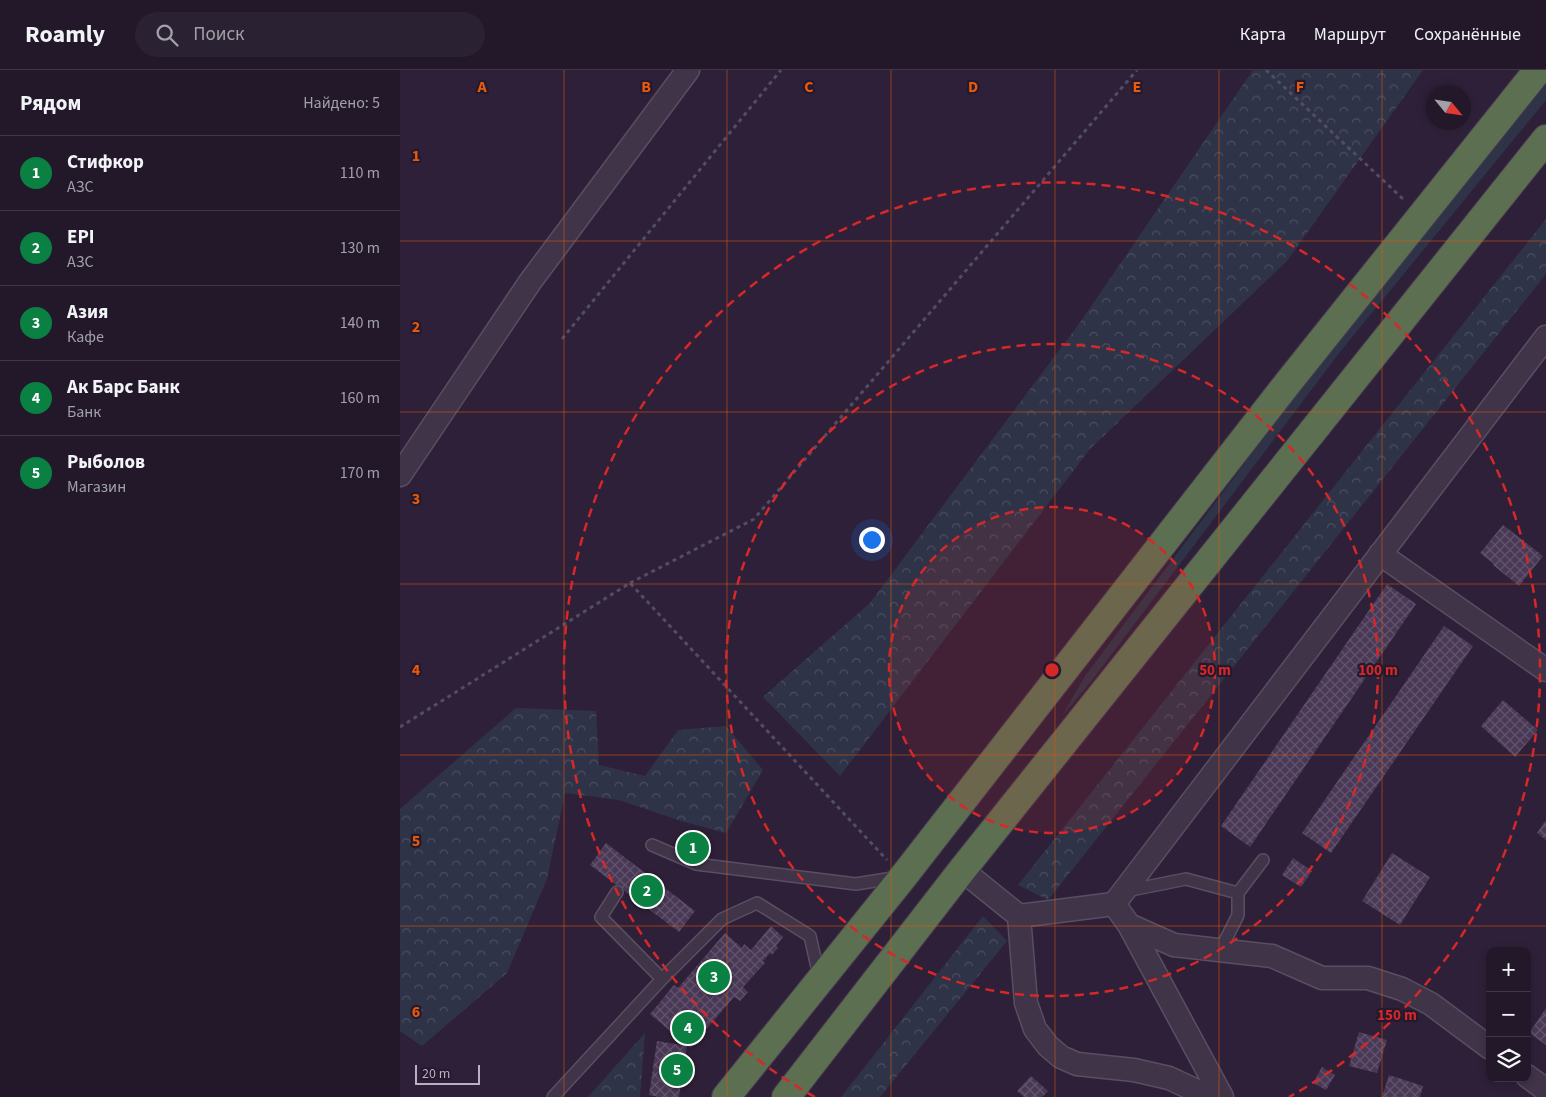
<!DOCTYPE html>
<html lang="ru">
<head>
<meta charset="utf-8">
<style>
  :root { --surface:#22182a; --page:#2a2132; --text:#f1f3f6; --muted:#a2a0a8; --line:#3f3747; --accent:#0b8043 }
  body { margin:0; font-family:"Source Sans 3",sans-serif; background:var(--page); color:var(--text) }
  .controls { position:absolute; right:15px; bottom:15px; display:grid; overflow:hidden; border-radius:10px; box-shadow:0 2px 8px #0003 }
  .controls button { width:45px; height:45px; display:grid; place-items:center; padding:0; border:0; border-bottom:1px solid var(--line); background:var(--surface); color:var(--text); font:25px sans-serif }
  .compass { position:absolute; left:1026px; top:15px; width:45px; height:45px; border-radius:50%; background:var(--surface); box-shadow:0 2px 8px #0003; rotate:119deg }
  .scale { position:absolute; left:15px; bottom:12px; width:65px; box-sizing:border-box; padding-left:5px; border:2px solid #bcaec5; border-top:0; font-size:14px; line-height:18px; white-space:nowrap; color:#bcaec5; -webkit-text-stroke:4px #25192d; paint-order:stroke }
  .you { position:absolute; left:471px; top:469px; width:18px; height:18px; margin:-12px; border:4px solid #fff; border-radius:50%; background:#1a73e8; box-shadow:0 0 0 8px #1a73e833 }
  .badge { display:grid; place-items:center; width:32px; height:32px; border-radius:50%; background:var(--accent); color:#fff; font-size:16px; font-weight:700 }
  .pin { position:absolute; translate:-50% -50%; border:2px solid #fff; box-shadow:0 1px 5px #0006 }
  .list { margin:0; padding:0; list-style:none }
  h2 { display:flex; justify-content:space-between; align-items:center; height:65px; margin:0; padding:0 20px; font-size:21px }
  h2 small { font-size:16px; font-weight:400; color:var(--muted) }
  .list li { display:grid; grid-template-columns:32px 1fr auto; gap:15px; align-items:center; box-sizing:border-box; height:75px; padding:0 20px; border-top:1px solid var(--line) }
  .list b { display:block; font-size:19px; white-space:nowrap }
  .list p { margin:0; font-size:16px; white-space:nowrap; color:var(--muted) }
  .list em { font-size:16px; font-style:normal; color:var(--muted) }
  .icon { flex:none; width:28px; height:28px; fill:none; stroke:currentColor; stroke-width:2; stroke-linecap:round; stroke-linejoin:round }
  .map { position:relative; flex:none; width:1146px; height:1027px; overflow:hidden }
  header { display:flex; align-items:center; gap:30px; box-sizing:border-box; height:70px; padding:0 25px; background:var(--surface); border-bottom:1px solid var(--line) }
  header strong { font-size:24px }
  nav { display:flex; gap:28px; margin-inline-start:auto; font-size:18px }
  .search { width:350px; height:45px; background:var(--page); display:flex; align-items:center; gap:12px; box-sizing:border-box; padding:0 18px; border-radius:28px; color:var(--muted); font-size:19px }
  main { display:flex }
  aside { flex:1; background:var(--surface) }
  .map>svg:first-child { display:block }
</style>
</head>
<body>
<header>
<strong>Roamly</strong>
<div class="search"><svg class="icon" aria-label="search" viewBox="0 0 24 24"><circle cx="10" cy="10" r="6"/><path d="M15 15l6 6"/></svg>Поиск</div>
<nav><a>Карта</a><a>Маршрут</a><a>Сохранённые</a></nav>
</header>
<main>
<aside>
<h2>Рядом<small>Найдено: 5</small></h2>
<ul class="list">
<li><span class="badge">1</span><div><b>Стифкор</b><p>АЗС</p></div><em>110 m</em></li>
<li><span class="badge">2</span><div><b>EPI</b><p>АЗС</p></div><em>130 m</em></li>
<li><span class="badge">3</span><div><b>Азия</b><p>Кафе</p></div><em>140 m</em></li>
<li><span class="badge">4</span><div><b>Ак Барс Банк</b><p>Банк</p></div><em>160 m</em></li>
<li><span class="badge">5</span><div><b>Рыболов</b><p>Магазин</p></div><em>170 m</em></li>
</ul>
</aside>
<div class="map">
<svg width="1146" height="1027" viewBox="0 0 1146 1027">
  <defs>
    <pattern id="forest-crowns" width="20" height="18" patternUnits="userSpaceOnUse" patternTransform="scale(1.25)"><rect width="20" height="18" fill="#2f3348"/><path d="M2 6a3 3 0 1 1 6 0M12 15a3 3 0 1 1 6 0" fill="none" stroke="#4b4e61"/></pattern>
    <pattern id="building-cross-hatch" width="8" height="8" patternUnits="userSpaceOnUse" patternTransform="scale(1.25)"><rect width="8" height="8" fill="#4a3956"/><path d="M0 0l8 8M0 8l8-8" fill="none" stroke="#62536d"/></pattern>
  </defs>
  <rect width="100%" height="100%" fill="#2e2038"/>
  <!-- grass -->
  <path fill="#2f3348" d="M1146 13V30L940 282 690 613 662 646 685 606 932 277Z"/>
  <!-- forest -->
  <path fill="url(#forest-crowns)" d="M853 0H1023L887 191 690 379 440 706 363 627 470 533 681 251Z
    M1146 149V204L648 830 618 815Z
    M116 638 196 641 199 695 245 706 278 660 326 656 363 700 326 763 284 752 219 730 165 723 147 809 107 903 22 976 0 961V739Z
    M583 846 607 871 480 1027H441Z
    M245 963 240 1027H188Z"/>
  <!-- building -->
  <path fill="url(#building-cross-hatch)" d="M1103 455 1143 486 1119 516 1093 495 1094 494 1080 483Z
    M987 514 1016 534 850 777 821 756Z
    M1044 556 1073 576 931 783 902 763Z
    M1103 630 1138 660 1115 687 1081 656Z
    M1146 750V770L1137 763Z
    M206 773 295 841 279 862 190 795Z
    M992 783 1030 807 1000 855 962 831Z
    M893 788 912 801 901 817 882 805Z
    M371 856 383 867 376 876 378 878 372 885 370 883 363 891 365 893 343 917 348 922 340 931 334 927 290 978 250 944 274 915 278 918 325 863 342 878 344 874 351 880Z
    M1146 938V975L1129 963Z
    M959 962 987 970 977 1003 949 996Z
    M257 971 287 976 279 1027H259L249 1025Z
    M922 997 935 1005 926 1020 913 1013Z
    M989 1005 1023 1016 1020 1027H982Z
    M631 1006 648 1021 642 1027H624L617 1021Z"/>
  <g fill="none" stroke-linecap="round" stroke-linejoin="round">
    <!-- lane casing -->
    <g stroke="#5b4e63" stroke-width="14">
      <path id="lane" d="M252 775 296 794 456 814 499 807
        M726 821 786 809 838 823V845L821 879
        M217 822 201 847 262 909 322 849 357 833 410 866 419 906
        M838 823 863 790
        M153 1027 262 909"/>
    </g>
    <!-- street casing -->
    <g stroke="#5b4e63" stroke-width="25">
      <path id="street" d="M0 405 130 212 288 0
        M980 484 1146 600
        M562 800 619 846 626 933 635 959 648 976 661 987 677 994 734 1000 769 1008 797 1021 806 1027
        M714 834 729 855 774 875 872 886 922 908H968L1002 919 1031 934 1090 978
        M619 846 714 834 1146 267
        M729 855 822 1027
        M1127 1006 1146 1020"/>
    </g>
    <!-- highway casing -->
    <g stroke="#483b50" stroke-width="30">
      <path id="highway" d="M326 1027 503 807 887 314 1138 0
        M386 1027 562 800 1146 69"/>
    </g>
    <!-- path -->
    <path stroke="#504d64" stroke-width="3" stroke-dasharray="4 4" stroke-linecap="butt" d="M866 0 1004 130
      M162 269 381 0
      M230 513 354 449 737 0
      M0 657 230 513 487 790"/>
    <!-- lane -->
    <use href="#lane" stroke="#403449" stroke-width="11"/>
    <!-- street -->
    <use href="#street" stroke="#403449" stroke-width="22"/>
    <!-- highway -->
    <use href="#highway" stroke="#5d6f51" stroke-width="28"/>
  </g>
  <!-- grid -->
  <path fill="none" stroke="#e8590c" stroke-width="1" stroke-opacity="0.55" d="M164 0V1027M327 0V1027M491 0V1027M655 0V1027M819 0V1027M982 0V1027M0 171H1146M0 342H1146M0 514H1146M0 685H1146M0 856H1146"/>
  <!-- distance rings -->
  <circle cx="652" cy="600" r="163" fill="#d62828" fill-opacity=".12"/>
  <g fill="none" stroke="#d62828" stroke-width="2.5" stroke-dasharray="9 6">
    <circle cx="652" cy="600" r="163"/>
    <circle cx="652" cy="600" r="326"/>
    <path d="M415 1027A488 488 0 1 1 889 1027"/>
  </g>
  <g font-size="16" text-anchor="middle" font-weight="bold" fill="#e8590c" stroke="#25192d" stroke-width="4.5" stroke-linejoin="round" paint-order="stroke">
    <text x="82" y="22">A</text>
    <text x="246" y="22">B</text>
    <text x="409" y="22">C</text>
    <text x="573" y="22">D</text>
    <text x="737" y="22">E</text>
    <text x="900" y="22">F</text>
    <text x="16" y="91">1</text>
    <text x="16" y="262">2</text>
    <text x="16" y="434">3</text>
    <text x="16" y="605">4</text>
    <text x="16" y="776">5</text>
    <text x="16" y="947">6</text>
  </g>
  <circle cx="652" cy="600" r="8" fill="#d62828" stroke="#25192d" stroke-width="2.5"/>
  <g font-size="15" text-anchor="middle" font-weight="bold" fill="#d62828" stroke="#25192d" stroke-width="4.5" stroke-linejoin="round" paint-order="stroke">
    <text x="815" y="605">50 m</text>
    <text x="978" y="605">100 m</text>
    <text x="997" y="950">150 m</text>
  </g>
</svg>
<div class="controls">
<button>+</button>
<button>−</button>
<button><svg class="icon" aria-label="layers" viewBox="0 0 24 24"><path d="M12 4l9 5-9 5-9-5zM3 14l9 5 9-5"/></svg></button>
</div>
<svg class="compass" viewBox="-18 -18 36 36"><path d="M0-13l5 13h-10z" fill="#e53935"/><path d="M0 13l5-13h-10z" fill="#a2a0a8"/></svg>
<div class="scale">20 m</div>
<div class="you"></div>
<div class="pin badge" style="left:293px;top:778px">1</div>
<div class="pin badge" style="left:247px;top:821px">2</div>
<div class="pin badge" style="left:314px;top:907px">3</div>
<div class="pin badge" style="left:288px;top:958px">4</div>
<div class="pin badge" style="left:277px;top:1000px">5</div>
</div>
</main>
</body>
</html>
